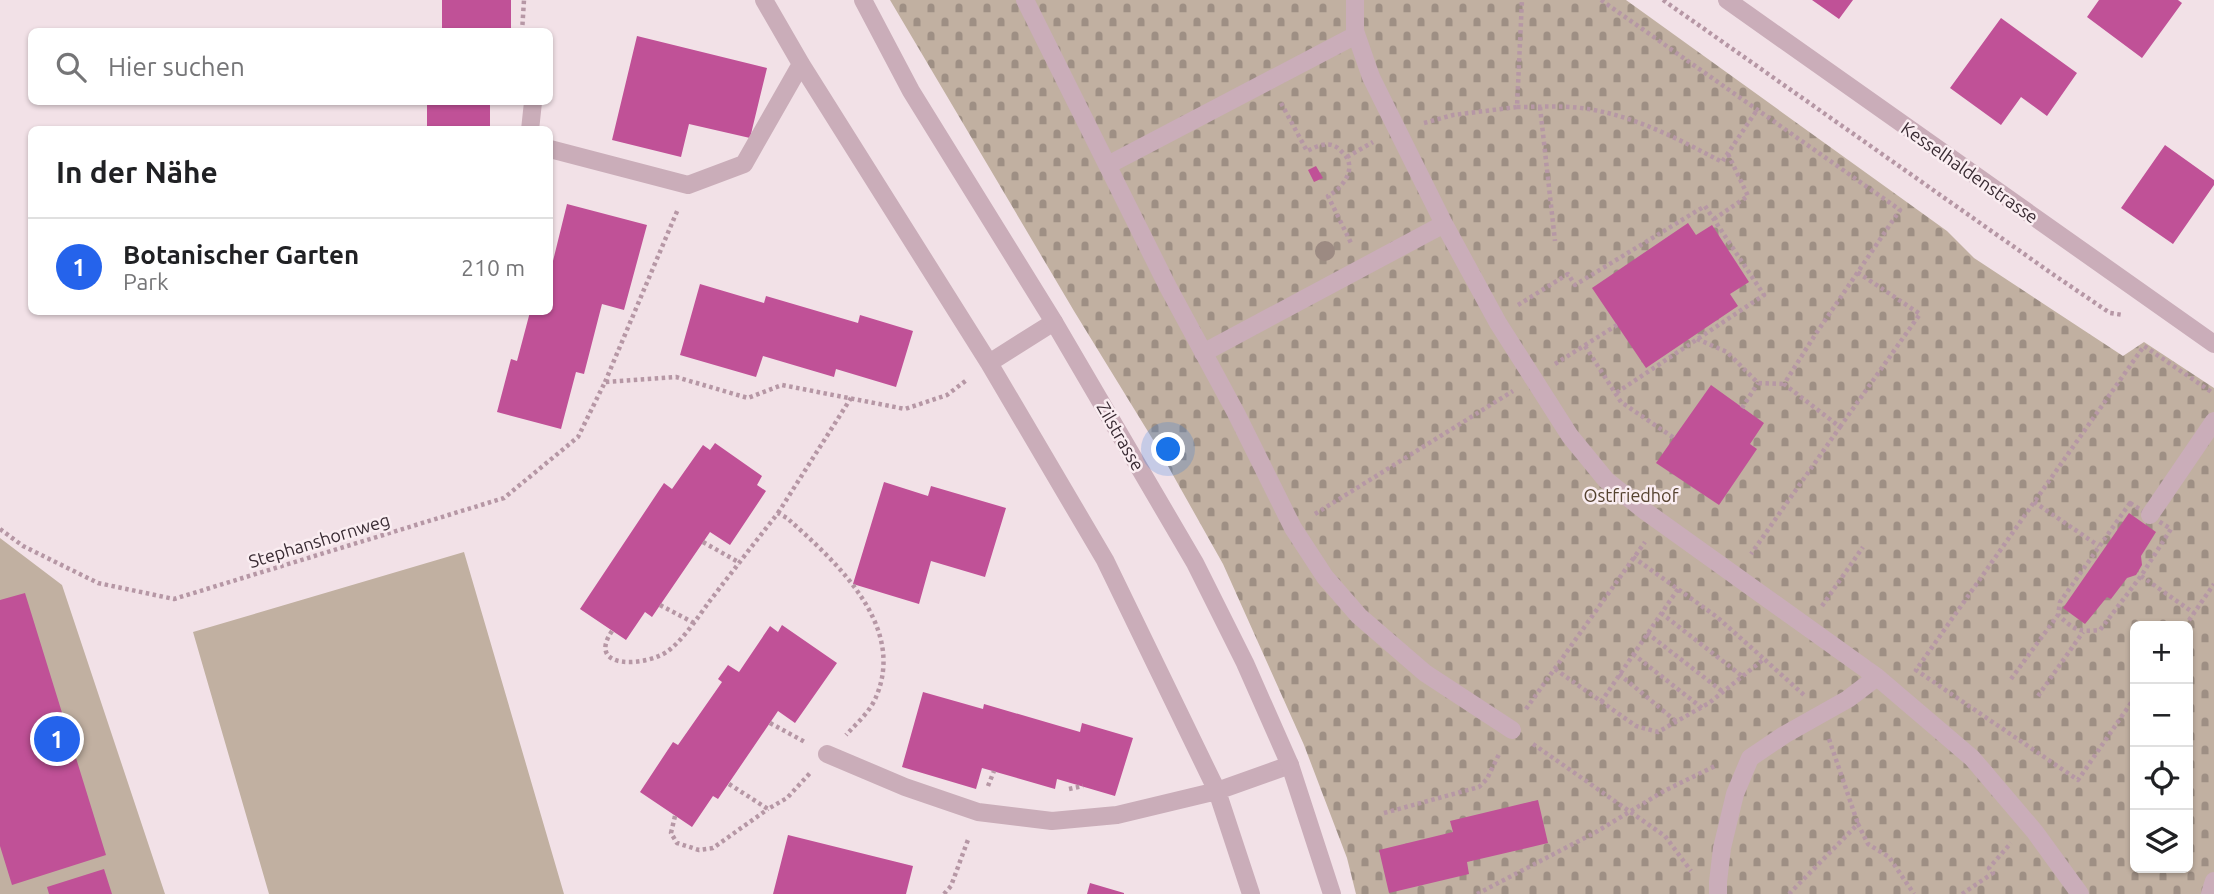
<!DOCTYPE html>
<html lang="de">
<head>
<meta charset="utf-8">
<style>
  :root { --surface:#fff; --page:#f6f6f6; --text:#202124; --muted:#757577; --line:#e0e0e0; --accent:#2563eb }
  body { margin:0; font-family:Ubuntu,sans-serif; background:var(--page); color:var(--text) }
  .controls { position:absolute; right:21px; bottom:21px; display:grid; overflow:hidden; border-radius:10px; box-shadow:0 2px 5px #0004 }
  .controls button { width:63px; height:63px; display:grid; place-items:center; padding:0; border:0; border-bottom:2px solid var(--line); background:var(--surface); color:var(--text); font:35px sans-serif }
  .you { position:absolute; left:1169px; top:450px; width:24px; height:24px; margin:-18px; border:5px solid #fff; border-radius:50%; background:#1a73e8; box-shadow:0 0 0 10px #1a73e833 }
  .badge { display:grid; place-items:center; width:46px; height:46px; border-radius:50%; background:var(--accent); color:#fff; font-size:23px; font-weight:700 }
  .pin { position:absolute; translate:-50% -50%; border:4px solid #fff; box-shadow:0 2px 7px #0006 }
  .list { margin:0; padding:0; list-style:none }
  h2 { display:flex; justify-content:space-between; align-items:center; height:91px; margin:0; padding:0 28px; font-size:30px }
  h2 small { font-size:23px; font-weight:400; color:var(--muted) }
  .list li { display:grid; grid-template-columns:46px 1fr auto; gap:21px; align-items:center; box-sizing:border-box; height:98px; padding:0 28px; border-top:2px solid var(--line) }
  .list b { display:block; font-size:26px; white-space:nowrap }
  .list p { margin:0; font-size:23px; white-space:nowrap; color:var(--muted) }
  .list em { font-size:23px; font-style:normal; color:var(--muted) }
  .icon { flex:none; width:38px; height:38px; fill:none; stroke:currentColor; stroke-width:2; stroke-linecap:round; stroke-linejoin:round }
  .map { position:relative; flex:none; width:2214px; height:894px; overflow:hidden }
  .search { position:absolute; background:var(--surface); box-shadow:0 2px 5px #0004; left:28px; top:28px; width:525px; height:77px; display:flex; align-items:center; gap:18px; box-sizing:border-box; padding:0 24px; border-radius:10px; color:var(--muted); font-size:26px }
  .panel { position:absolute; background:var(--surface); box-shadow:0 2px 5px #0004; left:28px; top:126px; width:525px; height:189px; border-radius:10px }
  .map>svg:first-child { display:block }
</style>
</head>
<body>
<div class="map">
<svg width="2214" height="894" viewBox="0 0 2214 894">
  <defs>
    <pattern id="cemetery-stones" width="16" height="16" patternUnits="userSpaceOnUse" patternTransform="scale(1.75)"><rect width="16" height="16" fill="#c1b0a1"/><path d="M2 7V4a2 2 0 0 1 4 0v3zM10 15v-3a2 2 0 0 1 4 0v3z" fill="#9e8f84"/></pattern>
  </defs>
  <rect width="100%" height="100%" fill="#f2e1e7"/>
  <!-- green -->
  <path fill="#c1b0a1" d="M0 538 62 585 165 894H0Z
    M464 552 564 894H269L193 632Z"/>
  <!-- cemetery -->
  <path fill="url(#cemetery-stones)" fill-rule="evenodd" d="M890 0H1626L1947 231 1974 258 2123 356 2144 342 2214 388V894H1356L1347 858 1304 745 1223 564 1155 443 1074 311ZM2135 626H2188V868H2135Z"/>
  <!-- building -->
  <path fill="#c05197" d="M442 0H511V32H442Z
    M1812 0H1853L1839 19Z
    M2099 0H2178L2182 3 2142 58 2087 17Z
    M2001 18 2077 73 2047 116 2021 97 2001 125 1950 88Z
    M637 36 767 68 750 138 689 124 681 157 612 140Z
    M427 102H490V130H415V126H427Z
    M2165 145 2214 180V185L2173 244 2121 208Z
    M1316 166 1323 178 1314 182 1308 170Z
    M567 204 647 225 624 310 602 304 584 374 576 372 561 429 497 412 511 359 517 361 530 312H550V264L552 265Z
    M1688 223 1696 235 1712 225 1749 282 1730 294 1738 306 1646 368 1592 288Z
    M700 284 764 303 766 296 858 323 860 315 913 331 896 387 836 369 834 377 763 356 756 377 680 355Z
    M1711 385 1764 423 1750 444 1757 449 1719 505 1656 463Z
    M715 443 762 476 757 485 766 491 730 545 710 532 652 617 645 612 626 640 580 609 664 483 672 489 703 445 710 450Z
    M884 482 928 496 931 486 1006 508 985 577 931 561 919 604 853 584Z
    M2129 513 2156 532 2141 556 2142 565 2136 575 2127 578 2111 599 2107 597 2085 624 2063 608Z
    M25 593 106 855 12 885 0 846V600Z
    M782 625 837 663 795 723 778 711 718 799 713 796 692 827 640 792 673 742 678 745 722 682 718 679 728 665 739 672 770 626 778 632Z
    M923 692 983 709 984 704 1080 732 1082 723 1133 738 1115 796 1057 779 1055 789 982 768 976 789 902 767Z
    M1538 800 1548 843 1467 862 1469 874 1389 893 1379 850 1453 832 1450 821Z
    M788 835 913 866 906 894H773Z
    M104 869 112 894H49L47 887Z
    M1090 883 1124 893V894H1087Z"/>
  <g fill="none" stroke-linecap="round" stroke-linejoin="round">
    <!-- path -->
    <path stroke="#b697a5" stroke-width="4.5" stroke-dasharray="3.5 3.5" stroke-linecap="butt" d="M1601 0 1900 210 1815 335 1784 384 1840 427 1751 554
      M1663 0 2054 275 2110 313 2123 315
      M522 32 524 0
      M1281 103 1307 151C1312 149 1317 146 1322 145 1331 143 1337 146 1342 152 1359 167 1343 188 1328 196L1352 245
      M1517 107C1535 107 1553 106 1571 107 1625 111 1675 137 1722 162L1757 110
      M1540 107 1555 241
      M1424 123 1453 115 1517 107 1522 0
      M1347 157 1373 142
      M1714 219 1748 196 1728 154
      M1518 305 1568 274 1575 285 1705 206 1764 295 1616 393
      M1697 339 1727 352 1758 383 1784 384
      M1585 346 1621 402 1674 438
      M1555 364 1617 325
      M605 382 678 209
      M1742 408 1758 383
      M1840 427 1920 314 1857 272
      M2034 502 2099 546
      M2130 503 2171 529 2141 576 2100 630C2077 632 2075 630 2058 615L2060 602Z
      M778 513 851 398
      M1315 514 1513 391
      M0 529 23 546 98 583 174 599 504 498 578 437 605 382 676 377 748 398 782 385 905 409 947 395 968 379
      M703 542 740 563
      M1633 557 1717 617 1764 659
      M2141 576 2194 613
      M660 605 694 623
      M1822 606 1863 547
      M1661 613 1742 676
      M2185 626 2214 584
      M612 631C585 671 648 666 668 651 683 640 698 617 709 602 732 572 755 542 778 513L787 518C835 561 907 625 876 697 870 712 856 724 846 735
      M1647 633 1723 692
      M1633 654 1702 708
      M1555 669 1636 726 1658 732 1709 703 1764 659 1804 695
      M1619 674 1677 722
      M2011 679 2058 615
      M2038 696 2083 632
      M2135 697 2078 780 1916 670 2144 346 2213 393
      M1601 702 1678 589
      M1526 709 1645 542
      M770 723 805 742
      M1829 739 1858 824
      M1533 744 1665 836 1691 871
      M729 784 768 809 787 798 811 772
      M988 786 994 771
      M1069 789 1083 786
      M1384 813 1479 787 1487 779 1500 752
      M675 816 671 833 677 843 699 850 713 848 768 809
      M944 894 951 886 969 837
      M1477 894 1596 832 1664 791 1717 765
      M1789 894 1858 824 1868 844 1889 857 1914 894
      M1962 894 1993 873 1989 868 2011 843"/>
    <!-- service -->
    <path stroke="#caadb9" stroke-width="18" d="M764 0 801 64 989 363 1105 560 1217 791 1251 894
      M1025 0 1168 287 1236 413 1293 528 1325 577 1359 616 1425 673 1512 730
      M1355 0V31L1371 77 1443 222 1498 323 1570 436 1606 480 1645 511 1877 677 1972 758 2035 832 2080 894
      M530 130 533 102
      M550 149 688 185 744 164 801 64
      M1108 165 1356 35
      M1203 353 1444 224
      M989 363 1054 322
      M2150 515 2214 421
      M827 754 905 787 978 812 1052 821 1117 815 1217 791 1290 765
      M1718 894V882L1722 848 1735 794 1750 758 1784 735 1848 699 1877 677
      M2210 894 2214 881"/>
    <!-- minor -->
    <path stroke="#caadb9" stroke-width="18" d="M863 0 911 91 1054 322 1195 563 1245 663 1290 765 1332 894
      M1727 0 2214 344"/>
  </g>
  <!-- trees -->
  <circle fill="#9c8a82" cx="1325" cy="251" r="10"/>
  <g text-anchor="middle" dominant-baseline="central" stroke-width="5" stroke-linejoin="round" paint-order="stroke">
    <!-- street labels -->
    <g font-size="18" fill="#392b33" stroke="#faedf1">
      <text transform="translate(1970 172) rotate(35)">Kesselhaldenstrasse</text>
      <text transform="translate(1121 436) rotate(60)">Zilstrasse</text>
      <text transform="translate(319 540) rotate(-17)">Stephanshornweg</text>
    </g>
    <!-- park labels -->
    <g font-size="18" fill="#564330" stroke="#faedf1">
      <text x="1631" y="495">Ostfriedhof</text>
    </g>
  </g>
</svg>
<div class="controls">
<button>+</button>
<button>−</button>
<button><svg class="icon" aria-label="locate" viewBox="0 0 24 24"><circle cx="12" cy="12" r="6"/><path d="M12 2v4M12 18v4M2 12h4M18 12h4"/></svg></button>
<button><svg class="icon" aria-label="layers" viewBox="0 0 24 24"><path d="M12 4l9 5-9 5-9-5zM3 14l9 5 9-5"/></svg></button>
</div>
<div class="you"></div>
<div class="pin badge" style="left:57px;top:739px">1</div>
<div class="search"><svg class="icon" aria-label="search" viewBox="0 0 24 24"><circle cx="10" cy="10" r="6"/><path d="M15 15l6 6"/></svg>Hier suchen</div>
<section class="panel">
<h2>In der Nähe<small></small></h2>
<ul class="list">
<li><span class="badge">1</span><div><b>Botanischer Garten</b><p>Park</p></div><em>210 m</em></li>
</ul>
</section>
</div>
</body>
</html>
